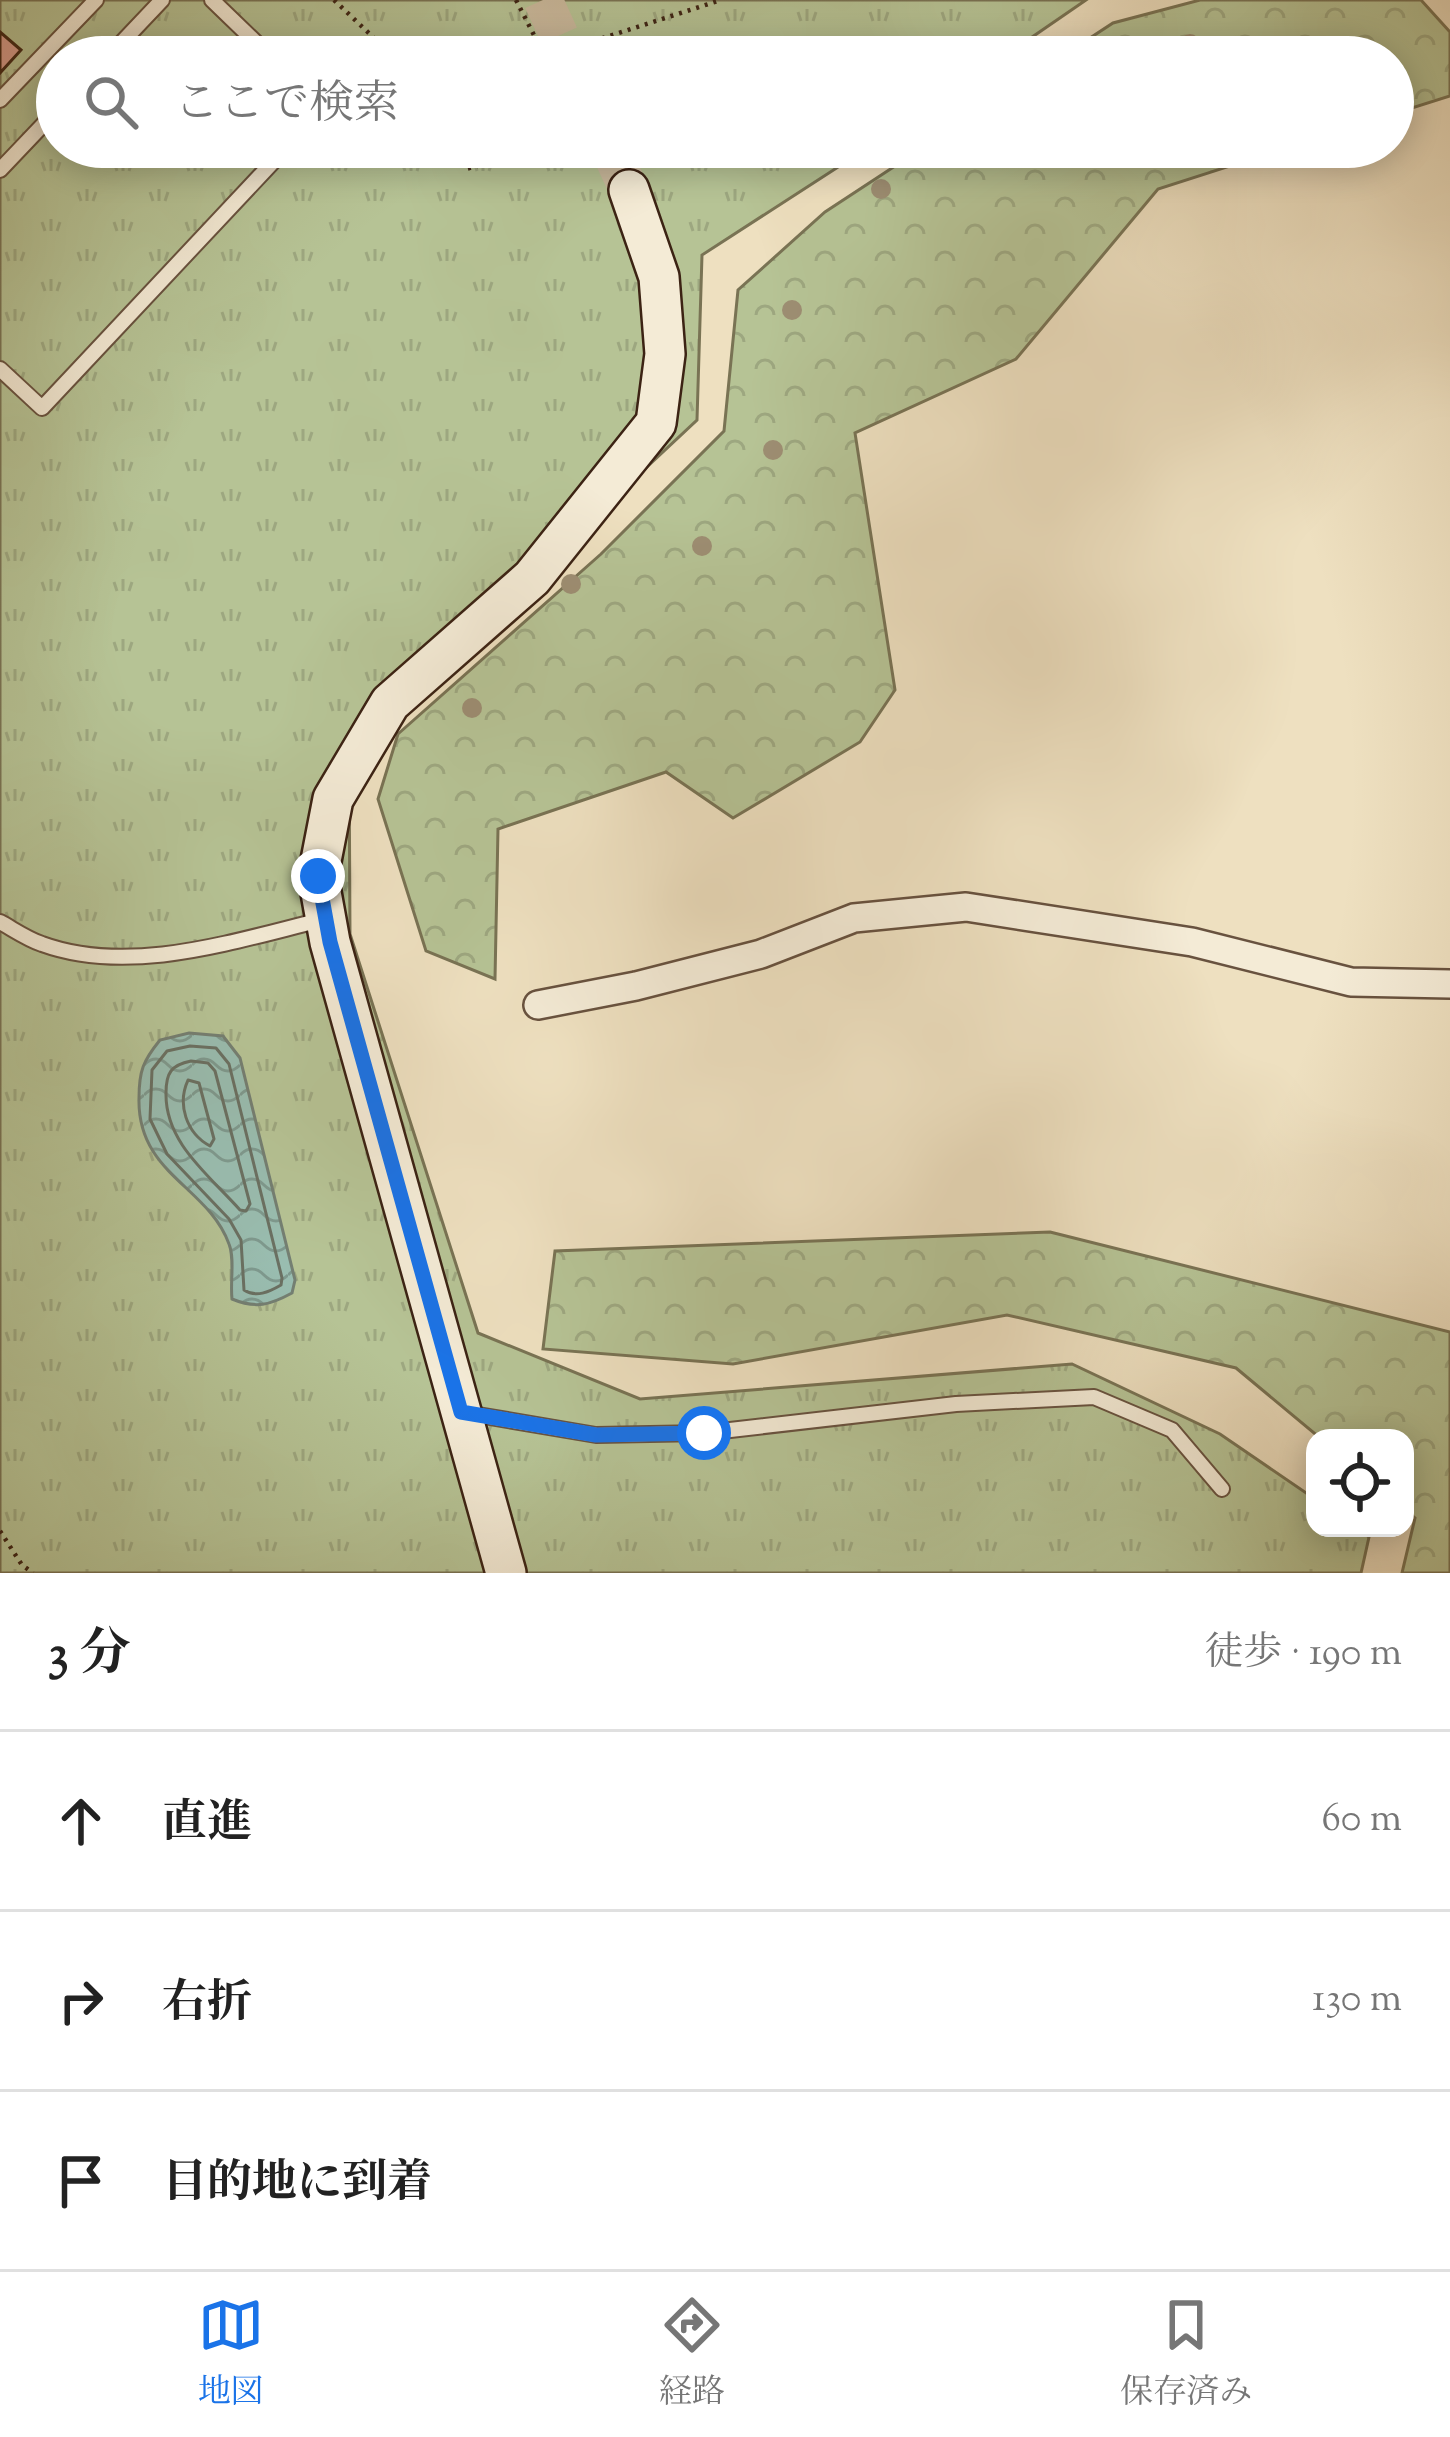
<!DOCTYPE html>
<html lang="ja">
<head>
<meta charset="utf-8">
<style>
  :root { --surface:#fff; --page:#f6f6f6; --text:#222; --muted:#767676; --line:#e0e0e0; --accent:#1a73e8 }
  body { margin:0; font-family:"Sorts Mill Goudy","Noto Serif JP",serif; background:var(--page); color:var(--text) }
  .controls { position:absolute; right:36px; bottom:36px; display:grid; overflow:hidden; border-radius:24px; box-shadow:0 6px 30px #0003 }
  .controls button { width:108px; height:108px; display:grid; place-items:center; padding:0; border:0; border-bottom:3px solid var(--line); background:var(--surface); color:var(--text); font:60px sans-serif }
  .stop { position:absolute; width:36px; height:36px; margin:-27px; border:9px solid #1a73e8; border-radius:50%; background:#fff }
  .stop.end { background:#1a73e8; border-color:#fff; box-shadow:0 3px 12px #0008 }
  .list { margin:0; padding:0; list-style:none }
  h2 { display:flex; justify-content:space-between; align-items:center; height:156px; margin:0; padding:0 48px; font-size:51px }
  h2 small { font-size:39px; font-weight:400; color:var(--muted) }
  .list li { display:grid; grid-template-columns:78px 1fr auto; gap:36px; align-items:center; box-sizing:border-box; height:180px; padding:0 48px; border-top:3px solid var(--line) }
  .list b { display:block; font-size:45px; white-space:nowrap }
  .list em { font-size:39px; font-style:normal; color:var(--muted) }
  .icon { flex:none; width:66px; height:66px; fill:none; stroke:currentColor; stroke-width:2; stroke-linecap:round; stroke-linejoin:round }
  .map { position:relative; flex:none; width:1450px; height:1573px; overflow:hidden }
  .search { position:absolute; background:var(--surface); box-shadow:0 6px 30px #0003; left:36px; right:36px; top:36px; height:132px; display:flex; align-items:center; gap:30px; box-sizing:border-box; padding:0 42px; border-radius:66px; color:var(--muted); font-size:45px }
  .sheet { height:696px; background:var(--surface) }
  nav { display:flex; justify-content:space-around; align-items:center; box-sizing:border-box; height:168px; border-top:3px solid var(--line); background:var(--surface); font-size:33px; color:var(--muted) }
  nav a { display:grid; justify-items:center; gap:6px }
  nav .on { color:var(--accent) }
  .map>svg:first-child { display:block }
</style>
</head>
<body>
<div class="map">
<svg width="1450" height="1573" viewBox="0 0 1450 1573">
  <defs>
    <pattern id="grass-tufts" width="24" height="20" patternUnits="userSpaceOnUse" patternTransform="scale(3)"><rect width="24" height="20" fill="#b6c395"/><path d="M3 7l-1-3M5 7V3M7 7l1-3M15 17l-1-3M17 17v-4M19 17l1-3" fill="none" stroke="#9da780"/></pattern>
    <pattern id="forest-crowns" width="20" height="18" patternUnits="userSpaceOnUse" patternTransform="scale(3)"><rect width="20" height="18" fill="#b6c395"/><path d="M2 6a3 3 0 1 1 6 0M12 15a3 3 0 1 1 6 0" fill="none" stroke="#9da780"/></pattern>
    <pattern id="water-waves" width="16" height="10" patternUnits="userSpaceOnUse" patternTransform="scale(3)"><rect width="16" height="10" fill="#99bdb0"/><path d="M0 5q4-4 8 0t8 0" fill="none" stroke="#7e998e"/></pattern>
  </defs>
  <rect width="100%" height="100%" fill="#eee0c0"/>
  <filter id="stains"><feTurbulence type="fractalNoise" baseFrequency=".00167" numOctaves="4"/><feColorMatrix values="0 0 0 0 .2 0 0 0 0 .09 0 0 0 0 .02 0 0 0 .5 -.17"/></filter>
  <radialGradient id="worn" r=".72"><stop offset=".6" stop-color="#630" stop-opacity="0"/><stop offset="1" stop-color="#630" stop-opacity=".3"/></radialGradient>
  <!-- grass -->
  <path fill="url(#grass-tufts)" stroke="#797354" stroke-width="3" d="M0 0H1086L1003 57H57V147H869L702 255 697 420 349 746 350 934 478 1333 640 1399 1072 1364 1220 1434 1315 1499V1528H1357L1369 1537 1361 1573H0Z"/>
  <!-- forest -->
  <path fill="url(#forest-crowns)" stroke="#797354" stroke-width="3" d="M1200 0H1421L1450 32V96L1393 114V57H1061L1113 23Z
    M924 147H1289L1158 189 1016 359 855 433 895 690 860 742 733 818 666 772 498 829 495 979 426 951 378 799 398 734 601 554 724 431 738 290 825 212Z
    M1050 1232 1450 1332V1573H1402L1415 1518 1405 1509V1438H1320L1236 1368 1007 1315 733 1364 543 1349 555 1251Z"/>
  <!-- water -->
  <path fill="url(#water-waves)" stroke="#747f72" stroke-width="3" d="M189 1033 223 1036 240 1058 295 1280 292 1293C270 1305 256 1309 232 1299 230 1282 235 1259 229 1244 208 1186 137 1174 139 1098 139 1071 143 1061 160 1040Z"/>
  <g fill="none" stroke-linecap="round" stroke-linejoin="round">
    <!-- shore -->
    <path stroke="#6a7062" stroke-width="3" d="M190 1046 216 1048 229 1064 282 1278 281 1285C269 1292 256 1298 244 1290L241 1240 229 1219 167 1154 150 1119 152 1070 167 1051Z
      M191 1061 208 1063 215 1071 250 1204 246 1211 240 1210C209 1175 165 1143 166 1093 166 1073 171 1065 191 1061Z
      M188 1080 199 1083 214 1139 210 1146C186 1133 177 1104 188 1080Z"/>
  </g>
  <!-- building -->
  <path fill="#d89d8f" stroke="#3c2314" stroke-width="3" d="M0 32 21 50 0 73Z"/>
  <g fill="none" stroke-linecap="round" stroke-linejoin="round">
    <!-- secondary-tunnel -->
    <path stroke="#caba9e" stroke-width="39" stroke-dasharray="39 20" stroke-linecap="butt" d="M543 0 569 57
      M609 147 629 190"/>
    <!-- lane casing -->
    <g stroke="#68523f" stroke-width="18">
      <path id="lane" d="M212 0 271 57
        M108 57 162 0
        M0 100 96 0
        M0 170 57 110
        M0 369 42 408 287 147
        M0 922C13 929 27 939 42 944 130 976 234 941 321 920
        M466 1413 596 1435 704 1433 956 1404 1094 1397 1172 1430 1222 1489"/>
    </g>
    <!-- street casing -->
    <g stroke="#68523f" stroke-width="32">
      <path id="street" d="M538 1005 636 986 761 954 854 918 966 907 1192 942 1351 982 1450 984"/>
    </g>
    <!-- secondary casing -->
    <g stroke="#3c2314" stroke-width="44">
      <path id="secondary" d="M506 1573 330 942 318 876 333 799 390 703 532 578 656 423 665 354 659 277 629 190"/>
    </g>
    <!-- path -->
    <path stroke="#3c2314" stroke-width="4.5" stroke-dasharray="3 6" stroke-linecap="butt" d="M334 0 394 57
      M516 0 537 41 536 57
      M561 57 603 38 721 0
      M454 147 466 169 477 166 489 147
      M0 1531 22 1565 33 1573"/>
    <!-- lane -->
    <use href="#lane" stroke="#f4ebd6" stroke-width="14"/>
    <!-- street -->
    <use href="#street" stroke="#f4ebd6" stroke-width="27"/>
    <!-- secondary -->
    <use href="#secondary" stroke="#f4ebd6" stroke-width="39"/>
  </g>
  <!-- trees -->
  <g fill="#9d8e73">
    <circle cx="1190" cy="44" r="10"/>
    <circle cx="881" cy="189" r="10"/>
    <circle cx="792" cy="310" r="10"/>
    <circle cx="773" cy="450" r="10"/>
    <circle cx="702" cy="546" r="10"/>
    <circle cx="571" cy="584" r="10"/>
    <circle cx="472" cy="708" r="10"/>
  </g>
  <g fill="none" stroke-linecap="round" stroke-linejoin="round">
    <!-- route -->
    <path stroke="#1a73e8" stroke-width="15" d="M318 876 330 942 461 1412 596 1435 704 1433"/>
  </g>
  <rect width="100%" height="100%" filter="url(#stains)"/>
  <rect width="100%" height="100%" fill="url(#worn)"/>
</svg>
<div class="controls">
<button><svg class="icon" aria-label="locate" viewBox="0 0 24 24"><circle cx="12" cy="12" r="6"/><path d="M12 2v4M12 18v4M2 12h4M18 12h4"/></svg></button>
</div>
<div class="stop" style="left:704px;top:1433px"></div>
<div class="stop end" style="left:318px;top:876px"></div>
<div class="search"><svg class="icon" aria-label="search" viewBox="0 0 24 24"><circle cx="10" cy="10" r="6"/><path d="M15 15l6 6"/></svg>ここで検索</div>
</div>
<section class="sheet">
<h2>3 分<small>徒歩 · 190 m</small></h2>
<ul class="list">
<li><svg class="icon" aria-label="ahead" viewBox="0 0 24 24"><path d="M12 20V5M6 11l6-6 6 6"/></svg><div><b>直進</b></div><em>60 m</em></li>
<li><svg class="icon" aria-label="right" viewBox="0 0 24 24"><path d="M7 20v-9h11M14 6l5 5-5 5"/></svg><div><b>右折</b></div><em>130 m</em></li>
<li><svg class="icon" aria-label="arrive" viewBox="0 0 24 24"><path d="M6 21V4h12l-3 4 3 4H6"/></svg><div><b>目的地に到着</b></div></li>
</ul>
</section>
<nav>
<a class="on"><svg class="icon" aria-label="map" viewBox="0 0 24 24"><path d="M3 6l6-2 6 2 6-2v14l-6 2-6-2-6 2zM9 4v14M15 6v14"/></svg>地図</a>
<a><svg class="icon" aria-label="directions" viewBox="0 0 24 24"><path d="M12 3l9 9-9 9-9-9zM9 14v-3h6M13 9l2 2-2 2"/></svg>経路</a>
<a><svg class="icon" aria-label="saved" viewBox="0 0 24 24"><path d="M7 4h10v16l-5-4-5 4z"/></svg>保存済み</a>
</nav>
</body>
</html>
